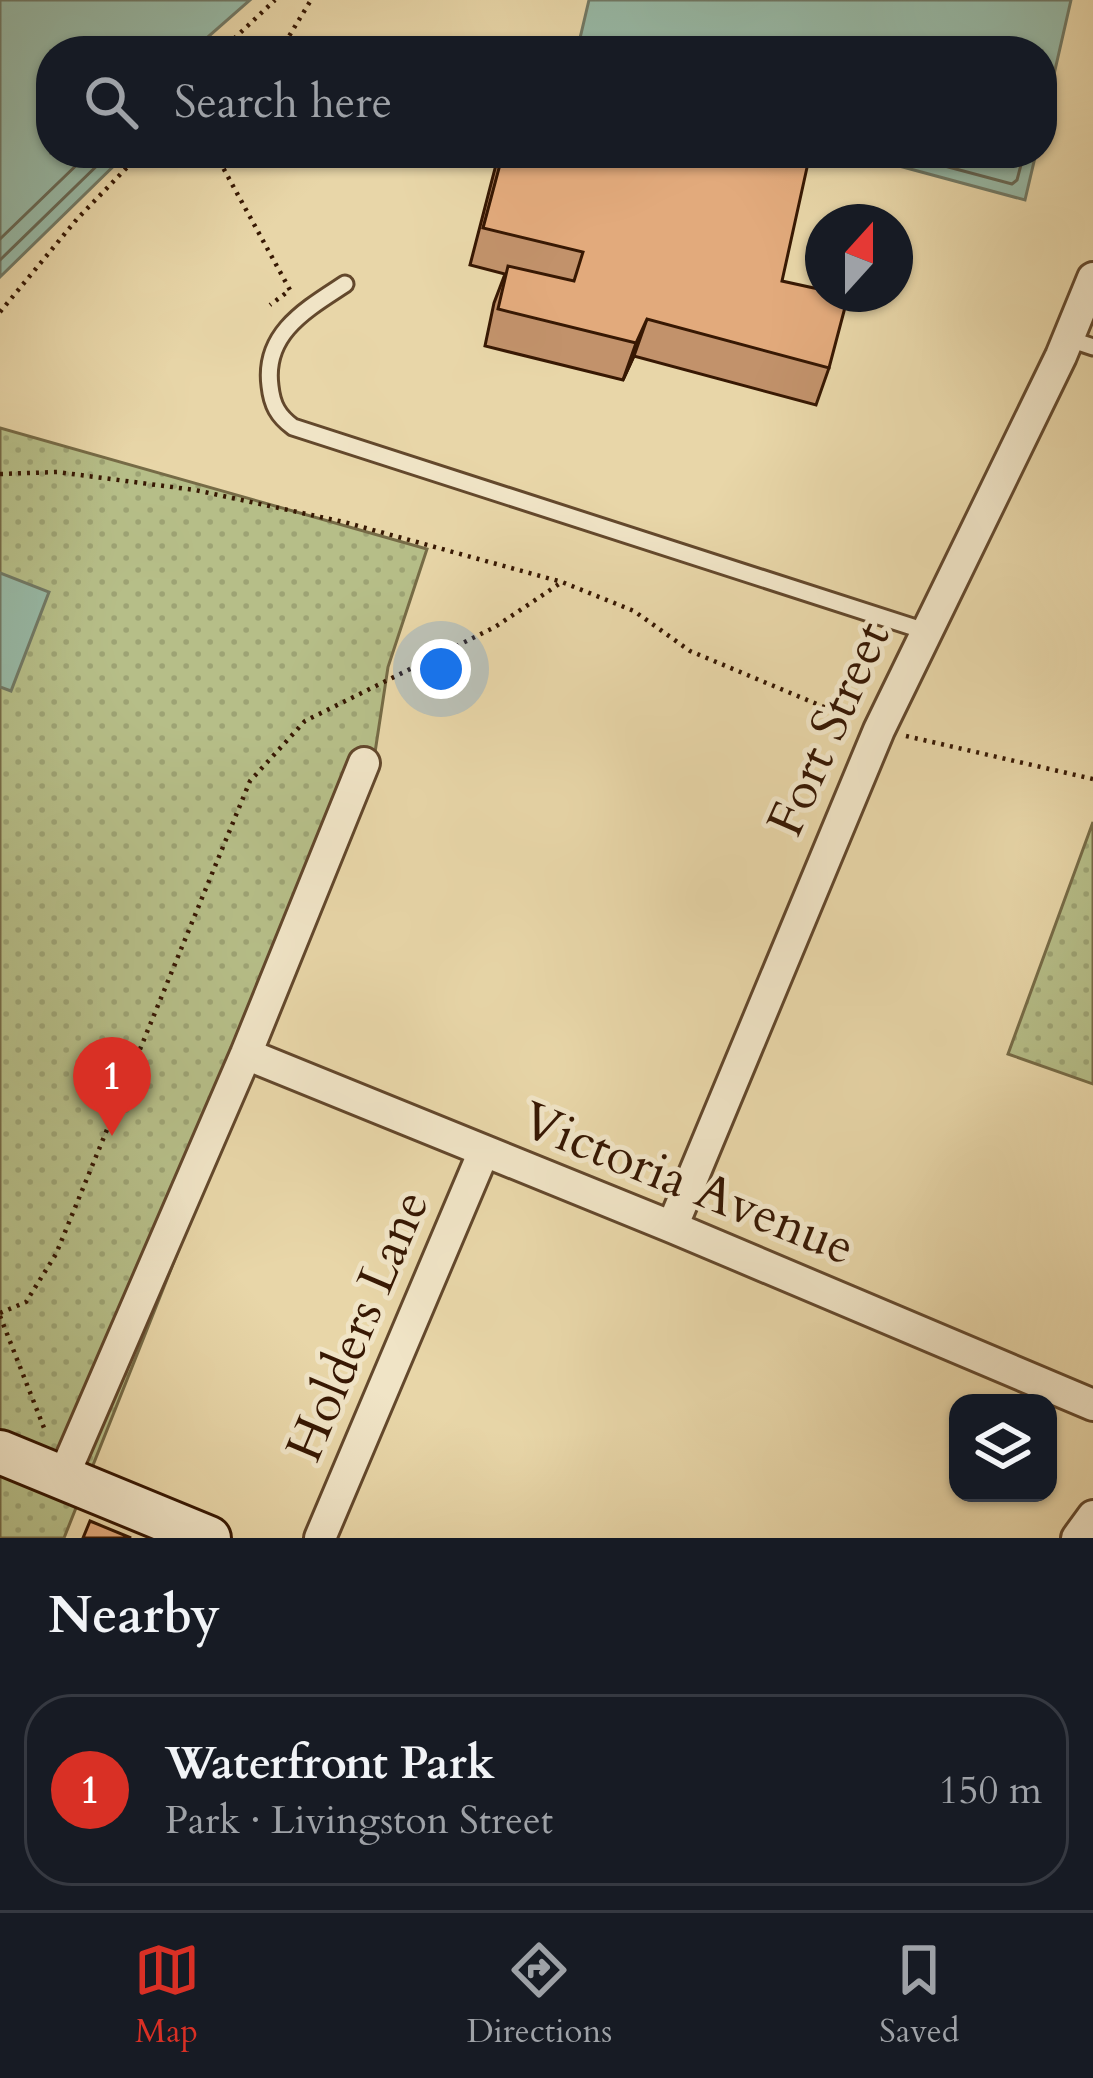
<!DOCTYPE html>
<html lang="en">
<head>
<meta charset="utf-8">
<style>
  :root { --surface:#171b24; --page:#242831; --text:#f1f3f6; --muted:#9ea1a6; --line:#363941; --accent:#d93025 }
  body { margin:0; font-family:Cardo,serif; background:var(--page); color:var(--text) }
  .controls { position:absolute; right:36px; bottom:36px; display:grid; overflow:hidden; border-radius:24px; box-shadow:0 3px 9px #0004 }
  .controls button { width:108px; height:108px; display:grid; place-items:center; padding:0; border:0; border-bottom:3px solid var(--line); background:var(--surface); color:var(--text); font:60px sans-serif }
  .compass { position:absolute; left:805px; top:204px; width:108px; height:108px; border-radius:50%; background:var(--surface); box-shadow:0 3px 9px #0004; rotate:21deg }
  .you { position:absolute; left:441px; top:669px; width:42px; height:42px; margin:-30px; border:9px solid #fff; border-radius:50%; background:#1a73e8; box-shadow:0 0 0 18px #1a73e833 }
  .badge { display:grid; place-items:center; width:78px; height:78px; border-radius:50%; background:var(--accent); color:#fff; font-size:39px; font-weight:700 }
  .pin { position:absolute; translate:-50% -99px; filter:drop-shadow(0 3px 6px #0008) }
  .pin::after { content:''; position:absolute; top:63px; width:42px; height:36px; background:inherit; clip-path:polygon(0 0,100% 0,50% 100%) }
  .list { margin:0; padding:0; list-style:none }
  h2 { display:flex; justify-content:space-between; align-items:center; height:156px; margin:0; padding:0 48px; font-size:51px }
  h2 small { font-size:39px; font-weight:400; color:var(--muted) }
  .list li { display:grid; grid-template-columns:78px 1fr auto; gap:36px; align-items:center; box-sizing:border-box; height:192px; margin:0 24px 24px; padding:0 24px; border:3px solid var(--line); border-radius:48px }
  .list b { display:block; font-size:45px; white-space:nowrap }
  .list p { margin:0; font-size:39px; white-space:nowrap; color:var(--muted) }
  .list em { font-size:39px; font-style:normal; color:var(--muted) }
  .icon { flex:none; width:66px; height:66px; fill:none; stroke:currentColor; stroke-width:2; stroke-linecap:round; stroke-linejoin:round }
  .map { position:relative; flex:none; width:1093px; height:1538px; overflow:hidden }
  .search { position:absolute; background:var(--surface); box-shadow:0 3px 9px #0004; left:36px; right:36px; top:36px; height:132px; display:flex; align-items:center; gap:30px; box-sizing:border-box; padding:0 42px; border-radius:48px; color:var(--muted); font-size:45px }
  .sheet { height:372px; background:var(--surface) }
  nav { display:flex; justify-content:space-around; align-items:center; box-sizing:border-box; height:168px; border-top:3px solid var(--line); background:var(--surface); font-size:33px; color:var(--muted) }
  nav a { display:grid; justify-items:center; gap:6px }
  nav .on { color:var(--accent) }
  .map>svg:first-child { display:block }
</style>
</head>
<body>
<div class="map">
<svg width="1093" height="1538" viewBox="0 0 1093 1538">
  <defs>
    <pattern id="park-dots" width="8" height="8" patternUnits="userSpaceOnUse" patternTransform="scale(3)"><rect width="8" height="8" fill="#b6be88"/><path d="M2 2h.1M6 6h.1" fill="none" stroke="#9da374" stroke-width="1.8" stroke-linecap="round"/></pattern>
  </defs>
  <rect width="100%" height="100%" fill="#e8d6a8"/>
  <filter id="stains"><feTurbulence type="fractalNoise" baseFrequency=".00167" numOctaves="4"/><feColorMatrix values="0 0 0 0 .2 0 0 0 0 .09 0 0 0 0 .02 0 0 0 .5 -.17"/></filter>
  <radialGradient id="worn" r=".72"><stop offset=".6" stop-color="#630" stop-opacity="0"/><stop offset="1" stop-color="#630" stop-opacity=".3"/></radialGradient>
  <!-- park -->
  <path fill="url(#park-dots)" stroke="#766b46" stroke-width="3" d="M0 428 427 549 388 667 374 759 64 1538H0Z
    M1093 822V1084L1008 1054Z"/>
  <!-- water -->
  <path fill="#97b9a6" stroke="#717965" stroke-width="3" d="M0 0H250L192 51H51V153H127L0 277Z
    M589 0H1071L1042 127V51H577Z
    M851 153H1036L1025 200Z
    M0 573 49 592 11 691 0 687Z"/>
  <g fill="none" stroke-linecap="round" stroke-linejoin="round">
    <!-- shore -->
    <path stroke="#676854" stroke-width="3" d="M896 153 1012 184 1017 180 1024 153
      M0 239 89 153
      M0 260 110 153"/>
    <!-- lane casing -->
    <g stroke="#63482c" stroke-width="21">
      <path id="lane" d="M345 284C307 309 263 333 270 386 272 405 278 416 293 427L925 631
        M1069 339 1093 347"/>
    </g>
    <!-- street casing -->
    <g stroke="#63482c" stroke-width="36">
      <path id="street" d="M246 1054 672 1227 1093 1405
        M672 1227 879 730 1061 356 1093 278
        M63 1477 246 1054 364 763
        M320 1538 484 1151
        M1077 1538 1093 1516"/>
    </g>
    <!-- secondary casing -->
    <g stroke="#371803" stroke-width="48">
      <path id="secondary" d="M0 1452 209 1538"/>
    </g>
    <!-- path -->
    <path stroke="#371803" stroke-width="4.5" stroke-dasharray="3 6" stroke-linecap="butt" d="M221 51 275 0
      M280 51 311 0
      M215 153 290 290 270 305
      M0 312 77 219 141 153
      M0 474 57 472 195 490 344 522 562 582 634 611 690 651 855 720
      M906 736 1093 779
      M0 1313 26 1302 56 1254 250 781 305 721 495 627 562 582
      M0 1316 46 1433"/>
    <!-- lane -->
    <use href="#lane" stroke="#f0e4c6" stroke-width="15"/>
    <!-- street -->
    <use href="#street" stroke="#f0e4c6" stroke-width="30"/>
    <!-- secondary -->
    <use href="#secondary" stroke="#f0e4c6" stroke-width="42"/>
  </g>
  <!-- wall -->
  <path fill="#c2926b" stroke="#371803" stroke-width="3" d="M499 153H764L782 281 829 368 816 405 634 356 623 380 485 346 494 303 505 274 470 265Z"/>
  <!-- shaded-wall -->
  <path fill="#9e7757" stroke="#371803" stroke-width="3" d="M647 319 634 356 623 380 636 343Z"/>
  <!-- building -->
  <path fill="#e2aa7c" stroke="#371803" stroke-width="3" d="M503 153H764L808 163 782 281 823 290V294L848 296 829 368 647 319 636 343 498 309 508 266 574 281 583 252 483 228Z
    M90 1521 131 1538H83Z"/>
  <g text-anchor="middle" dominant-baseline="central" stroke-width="10" stroke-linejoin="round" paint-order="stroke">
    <!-- street labels -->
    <g font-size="51" fill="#371803" stroke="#f0e4c6">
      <text transform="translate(829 729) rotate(-66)">Fort Street</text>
      <text transform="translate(688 1184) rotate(22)">Victoria Avenue</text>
      <text transform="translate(358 1326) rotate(-67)">Holders Lane</text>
    </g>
  </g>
  <rect width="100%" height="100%" filter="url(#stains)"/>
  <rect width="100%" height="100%" fill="url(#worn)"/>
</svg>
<div class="controls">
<button><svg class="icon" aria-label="layers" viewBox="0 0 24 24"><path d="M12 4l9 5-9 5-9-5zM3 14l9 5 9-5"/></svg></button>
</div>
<svg class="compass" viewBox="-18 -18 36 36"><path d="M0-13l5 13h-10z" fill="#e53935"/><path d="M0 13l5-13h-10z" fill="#9ea1a6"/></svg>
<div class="you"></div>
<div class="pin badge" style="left:112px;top:1136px">1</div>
<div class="search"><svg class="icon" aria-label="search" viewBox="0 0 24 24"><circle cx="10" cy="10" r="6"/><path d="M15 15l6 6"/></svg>Search here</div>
</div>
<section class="sheet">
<h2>Nearby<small></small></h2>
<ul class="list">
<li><span class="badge">1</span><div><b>Waterfront Park</b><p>Park · Livingston Street</p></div><em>150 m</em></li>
</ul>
</section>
<nav>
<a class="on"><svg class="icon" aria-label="map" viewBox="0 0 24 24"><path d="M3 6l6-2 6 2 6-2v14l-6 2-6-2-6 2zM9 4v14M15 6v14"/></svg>Map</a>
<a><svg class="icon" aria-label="directions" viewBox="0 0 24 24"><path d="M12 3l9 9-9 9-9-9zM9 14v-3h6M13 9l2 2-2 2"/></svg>Directions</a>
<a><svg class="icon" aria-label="saved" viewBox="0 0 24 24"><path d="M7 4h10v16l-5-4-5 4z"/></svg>Saved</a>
</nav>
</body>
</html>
